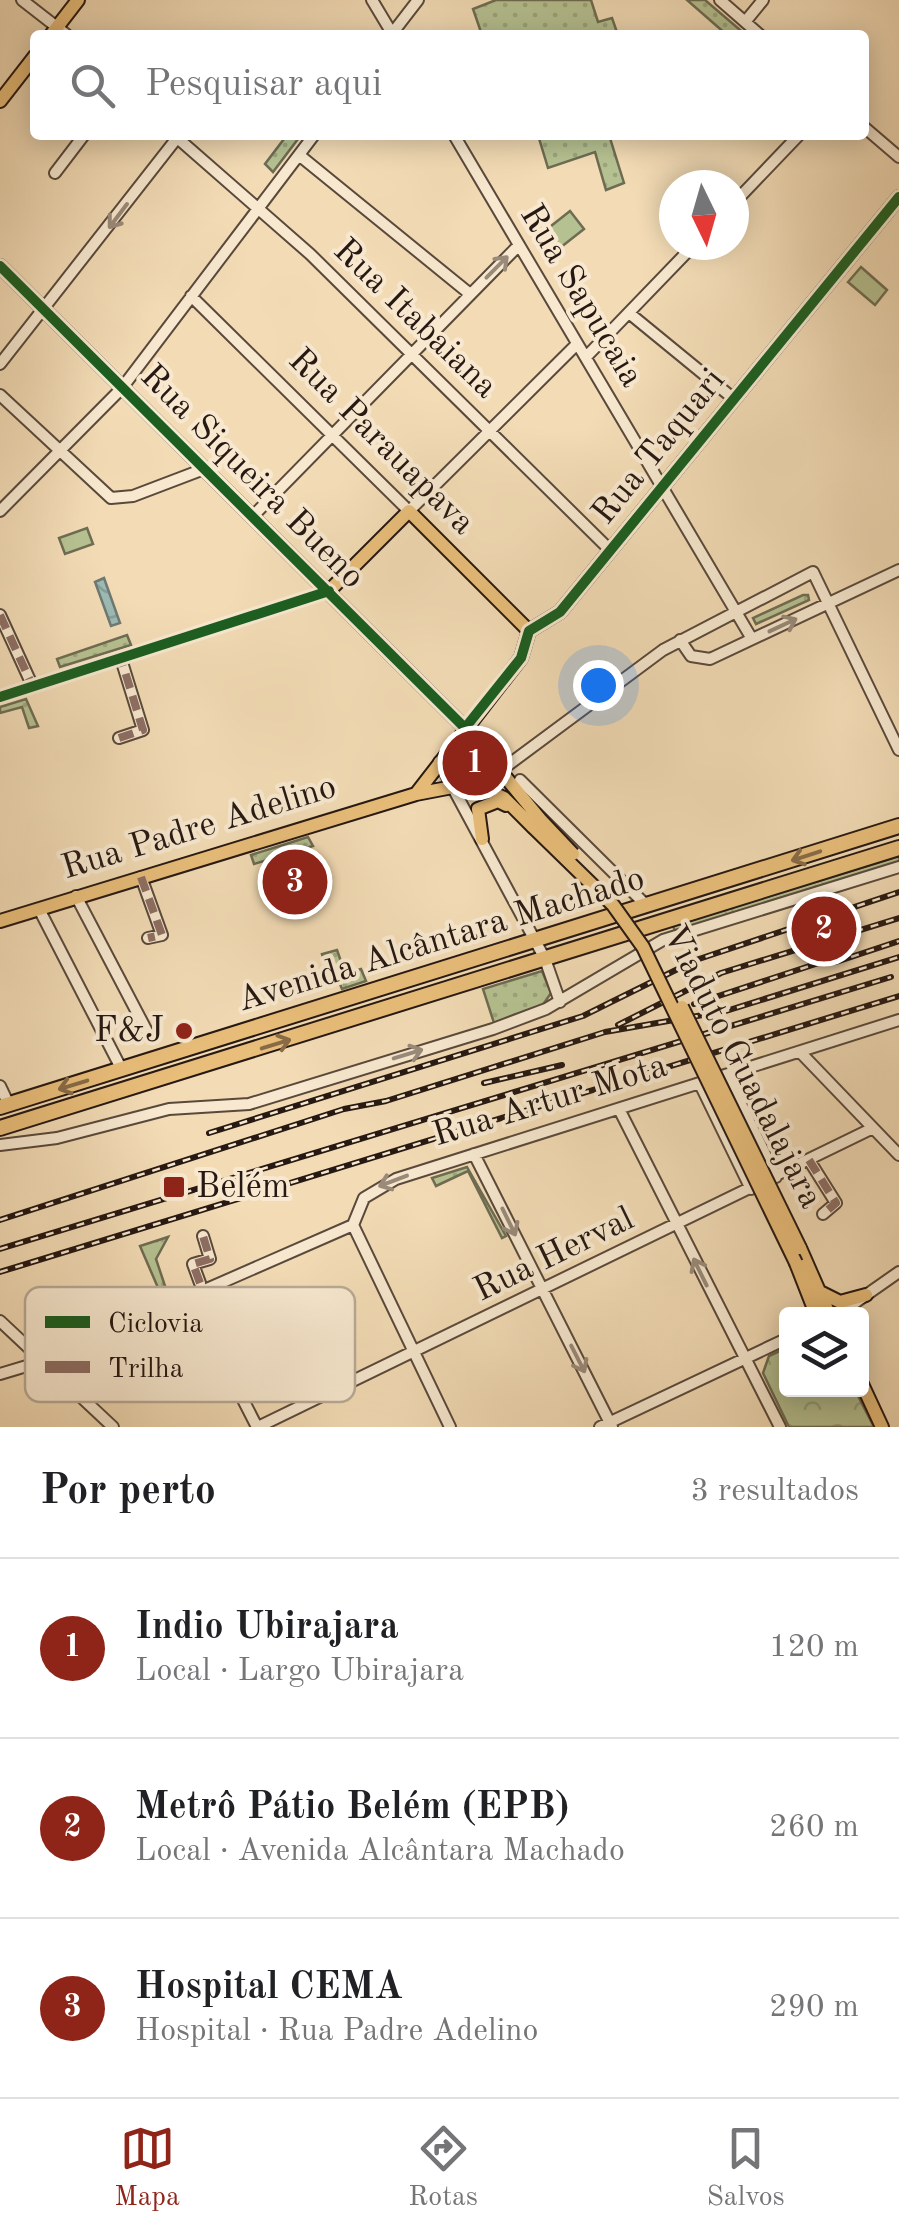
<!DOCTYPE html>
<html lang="pt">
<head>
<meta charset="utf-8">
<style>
  :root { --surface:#fff; --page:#f6f6f6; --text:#202124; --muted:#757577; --line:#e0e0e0; --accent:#8f2418 }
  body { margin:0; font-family:"Old Standard TT",serif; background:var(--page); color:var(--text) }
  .controls { position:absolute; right:30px; bottom:30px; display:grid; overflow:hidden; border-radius:10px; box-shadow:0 5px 25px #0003 }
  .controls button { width:90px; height:90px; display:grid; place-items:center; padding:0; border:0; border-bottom:2px solid var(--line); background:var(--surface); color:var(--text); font:50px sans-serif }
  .compass { position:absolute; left:659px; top:170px; width:90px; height:90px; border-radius:50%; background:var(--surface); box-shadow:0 5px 25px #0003; rotate:175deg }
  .you { position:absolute; left:598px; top:685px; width:35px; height:35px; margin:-25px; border:8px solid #fff; border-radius:50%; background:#1a73e8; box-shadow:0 0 0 15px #1a73e833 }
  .badge { display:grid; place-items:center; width:65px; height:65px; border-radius:50%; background:var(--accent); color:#fff; font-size:32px; font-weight:700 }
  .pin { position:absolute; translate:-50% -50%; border:5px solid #fff; box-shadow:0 2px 10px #0006 }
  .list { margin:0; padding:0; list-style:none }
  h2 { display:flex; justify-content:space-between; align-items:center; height:130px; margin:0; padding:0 40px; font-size:42px }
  h2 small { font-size:32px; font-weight:400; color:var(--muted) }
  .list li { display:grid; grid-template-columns:65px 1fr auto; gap:30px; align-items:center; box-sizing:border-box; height:180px; padding:0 40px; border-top:2px solid var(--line) }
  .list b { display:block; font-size:38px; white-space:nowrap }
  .list p { margin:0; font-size:32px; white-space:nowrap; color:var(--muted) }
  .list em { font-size:32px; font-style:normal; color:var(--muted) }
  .icon { flex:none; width:55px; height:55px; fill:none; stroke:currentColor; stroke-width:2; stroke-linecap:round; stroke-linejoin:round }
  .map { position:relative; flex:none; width:899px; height:1427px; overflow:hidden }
  .search { position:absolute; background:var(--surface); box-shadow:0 5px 25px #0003; left:30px; right:30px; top:30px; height:110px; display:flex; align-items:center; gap:25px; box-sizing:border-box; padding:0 35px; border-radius:10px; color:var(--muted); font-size:38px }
  .sheet { height:670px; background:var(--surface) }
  nav { display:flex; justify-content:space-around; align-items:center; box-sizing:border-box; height:140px; border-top:2px solid var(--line); background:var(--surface); font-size:28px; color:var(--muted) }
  nav a { display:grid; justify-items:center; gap:5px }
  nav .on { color:var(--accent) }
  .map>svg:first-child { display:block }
</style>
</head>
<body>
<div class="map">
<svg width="899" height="1427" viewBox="0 0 899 1427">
  <defs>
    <pattern id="grass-tufts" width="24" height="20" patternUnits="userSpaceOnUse" patternTransform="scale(2.5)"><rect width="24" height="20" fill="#b6c191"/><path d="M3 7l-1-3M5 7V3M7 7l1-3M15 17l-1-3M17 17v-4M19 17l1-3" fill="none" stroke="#9ca57c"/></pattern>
    <pattern id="park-crowns" width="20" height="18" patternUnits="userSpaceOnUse" patternTransform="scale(2.5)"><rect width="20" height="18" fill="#b6c191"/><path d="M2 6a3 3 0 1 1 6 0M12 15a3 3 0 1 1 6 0" fill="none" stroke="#9ca57c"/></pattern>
    <pattern id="garden-dots" width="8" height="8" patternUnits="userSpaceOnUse" patternTransform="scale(2.5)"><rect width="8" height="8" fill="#b6c191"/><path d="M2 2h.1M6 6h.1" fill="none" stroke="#9ca57c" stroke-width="1.8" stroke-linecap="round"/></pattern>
    <pattern id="water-waves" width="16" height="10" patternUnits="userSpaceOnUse" patternTransform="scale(2.5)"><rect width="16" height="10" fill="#9cbab4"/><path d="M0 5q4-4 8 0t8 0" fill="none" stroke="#869f9a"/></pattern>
  </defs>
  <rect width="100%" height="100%" fill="#f2dbb5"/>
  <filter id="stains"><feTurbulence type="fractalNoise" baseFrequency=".002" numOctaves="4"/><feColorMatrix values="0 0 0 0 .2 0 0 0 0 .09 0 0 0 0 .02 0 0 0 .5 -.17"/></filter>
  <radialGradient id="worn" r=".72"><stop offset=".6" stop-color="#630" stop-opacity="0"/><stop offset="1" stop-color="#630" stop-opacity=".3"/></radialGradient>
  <!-- grass -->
  <path fill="url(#grass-tufts)" stroke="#6e6c52" stroke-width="2.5" d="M899 856V862L675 931 673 926Z
    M168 1237 156 1259 168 1295 162 1297 140 1246Z"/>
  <!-- park -->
  <path fill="url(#park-crowns)" stroke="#6e6c52" stroke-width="2.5" d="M803 595H808L809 600 756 624 753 618Z
    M464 745 487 767V770L453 775 446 763Z
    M786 1348V1390H855L874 1427H789L763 1373 769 1356Z"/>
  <!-- garden -->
  <path fill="url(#garden-dots)" stroke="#6e6c52" stroke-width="2.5" d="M496 0H591L598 22 612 18 618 35H482L473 9Z
    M687 0H705L746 35H727Z
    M287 135H301L273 172 265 164Z
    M538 135H609L624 183 606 190 595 152 548 168Z
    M127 635 131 645 60 667 57 659Z
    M26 699 38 726 29 728 22 707 0 713V707Z
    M308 837 313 846 254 864 251 855Z
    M337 950 345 973 361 969 366 981 342 989 339 982 332 983 322 954Z
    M542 971 551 993 542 1006 494 1023 483 989Z
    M467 1167 506 1236 502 1238 468 1171 436 1186 432 1178Z"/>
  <!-- pitch -->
  <path fill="#b6c191" stroke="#6e6c52" stroke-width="2.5" d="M570 211 584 229 556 251 541 234Z
    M861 267 887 290 875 305 848 282Z
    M87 528 93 544 65 554 59 538Z"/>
  <!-- water -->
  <path fill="url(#water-waves)" stroke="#6d7973" stroke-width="2.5" d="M104 578 120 623 111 626 95 582Z"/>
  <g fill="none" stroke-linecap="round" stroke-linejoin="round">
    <!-- minor casing -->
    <g stroke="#59493b" stroke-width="14">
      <path id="minor" d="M22 0 67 35
        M372 0 393 35
        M720 0 760 35
        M745 22 763 0
        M391 35 418 0
        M864 127 899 157
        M174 135 310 254 610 550
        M454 135 752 639
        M299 155 470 294
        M55 173 84 135
        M734 203 799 135
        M191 296 409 511 577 344
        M629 313 734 399
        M586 357 694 245
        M0 364 177 138
        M0 395 111 498 133 496 204 469
        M0 511 122 388 314 135
        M253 516 519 245
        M0 615 33 687
        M680 640 691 656 710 659 899 570
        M0 697 329 591
        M119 738 143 730 121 659
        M439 762 545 959 560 1002
        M500 771 663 650 813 572 899 750
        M520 780 647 906
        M141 877 162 935 148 938
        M76 896 150 1037
        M39 909 122 1070
        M800 1052 899 1155
        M727 1075 776 1177
        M700 1084 751 1189
        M0 1086 9 1105
        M619 1109 780 1427
        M0 1145 57 1138 169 1109 249 1104 493 1029 546 1009 663 940 899 867
        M474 1154 612 1427
        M809 1160 836 1203 823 1214
        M353 1225 364 1198 396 1179 899 1020
        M353 1225 450 1427
        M200 1283 193 1264 210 1259 203 1236
        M190 1296 257 1427
        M839 1314 899 1272
        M0 1321 113 1427
        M222 1358 296 1325
        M0 1374 40 1362 353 1225
        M258 1427 873 1128
        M600 1427 786 1339"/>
    </g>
    <!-- major casing -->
    <g stroke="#261812" stroke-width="16">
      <path id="major" d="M51 35 78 0
        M0 101 35 56
        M0 266 465 728 540 819
        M329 591 409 511 529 631
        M529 631 560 612 899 197
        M473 784 504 798 533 827
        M416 794 521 658 529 631
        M482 839 478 809 498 801 506 805
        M0 921 416 794 484 781 500 771
        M800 1248 829 1314
        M796 1263 816 1314
        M822 1293 840 1302 866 1295
        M862 1384 882 1427"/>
    </g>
    <!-- highway casing -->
    <g stroke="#261812" stroke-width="18">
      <path id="highway" d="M0 1107 899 826
        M0 1128 899 848"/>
    </g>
    <!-- minor -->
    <use href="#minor" stroke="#f7e8cf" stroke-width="10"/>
    <!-- major -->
    <use href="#major" stroke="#e9be7a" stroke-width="12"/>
    <!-- highway -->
    <use href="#highway" stroke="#e9be7a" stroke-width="14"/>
    <!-- rail casing -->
    <g stroke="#261812" stroke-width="6">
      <path id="rail" d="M836 962 899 941
        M694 1004 846 954
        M618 1025 721 973 899 918
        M484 1083 562 1065
        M209 1133 583 1016 696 960 899 892
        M0 1220 344 1109 386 1101 605 1032 726 1011 899 957
        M0 1249 891 977
        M0 1272 899 996"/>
    </g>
    <!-- rail -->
    <use href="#rail" stroke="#f7e8cf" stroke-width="2.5" stroke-dasharray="8" stroke-linecap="butt"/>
    <!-- major-bridge casing -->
    <g stroke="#261812" stroke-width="16" stroke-linecap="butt">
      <path id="major-bridge" d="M540 819 573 854
        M533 827 613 905 643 947 796 1263
        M682 1007 800 1248"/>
    </g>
    <!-- major-bridge -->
    <use href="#major-bridge" stroke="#e9be7a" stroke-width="12"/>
    <!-- quiet -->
    <path stroke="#8d6e63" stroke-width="8" stroke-dasharray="15 8" stroke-linecap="butt" d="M0 615 33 687
      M119 738 143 730 121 659
      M141 877 162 935 148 938
      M809 1160 836 1203 823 1214
      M200 1283 193 1264 210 1259 203 1236
      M222 1358 296 1325"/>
    <!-- cycleway casing -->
    <g stroke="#f7e8cf" stroke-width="16">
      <path id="cycleway" d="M0 266 465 728 521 658 529 631 560 612 899 197
        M0 697 329 591"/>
    </g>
    <!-- cycleway -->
    <use href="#cycleway" stroke="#1b5e20" stroke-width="10"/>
  </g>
  <!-- one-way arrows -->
  <defs><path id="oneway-shaft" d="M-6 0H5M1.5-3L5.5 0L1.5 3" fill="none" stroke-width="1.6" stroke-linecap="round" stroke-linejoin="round" transform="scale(2.5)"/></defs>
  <g stroke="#998a7a">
    <use href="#oneway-shaft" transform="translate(118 216) rotate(127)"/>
    <use href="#oneway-shaft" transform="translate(497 267) rotate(-45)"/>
    <use href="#oneway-shaft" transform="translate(783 625) rotate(-25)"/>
    <use href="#oneway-shaft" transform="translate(408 1054) rotate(-17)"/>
    <use href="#oneway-shaft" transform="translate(393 1181) rotate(159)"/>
    <use href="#oneway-shaft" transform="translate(509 1222) rotate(64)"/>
    <use href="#oneway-shaft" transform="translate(700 1272) rotate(-116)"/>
    <use href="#oneway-shaft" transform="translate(578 1359) rotate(63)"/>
  </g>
  <g stroke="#886b46">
    <use href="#oneway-shaft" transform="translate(806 856) rotate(162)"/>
    <use href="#oneway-shaft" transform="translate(276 1044) rotate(-17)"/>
    <use href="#oneway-shaft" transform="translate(73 1085) rotate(163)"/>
  </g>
  <!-- markers -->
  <g fill="#8f2418" stroke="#f7e8cf" stroke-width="4">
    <circle cx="184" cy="1031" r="10"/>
    <rect x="162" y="1175" width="24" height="24" rx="5"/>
  </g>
  <g text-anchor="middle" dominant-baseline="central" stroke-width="8" stroke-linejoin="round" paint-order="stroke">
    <!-- street labels -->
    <g font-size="35" fill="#261812" stroke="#f7e8cf">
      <text transform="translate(581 296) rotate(59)">Rua Sapucaia</text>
      <text transform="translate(415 319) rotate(44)">Rua Itabaiana</text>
      <text transform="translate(381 442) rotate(45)">Rua Parauapava</text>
      <text transform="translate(659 447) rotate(-51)">Rua Taquari</text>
      <text transform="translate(252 477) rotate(45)">Rua Siqueira Bueno</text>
      <text transform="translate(199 828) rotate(-17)">Rua Padre Adelino</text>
      <text transform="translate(441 940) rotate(-17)">Avenida Alcântara Machado</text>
      <text transform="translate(742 1067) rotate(63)">Viaduto Guadalajara</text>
      <text transform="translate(550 1101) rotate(-17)">Rua Artur Mota</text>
      <text transform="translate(554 1255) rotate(-26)">Rua Herval</text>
    </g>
    <!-- poi labels -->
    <g font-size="35" fill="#261812" stroke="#f7e8cf" text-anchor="end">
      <text x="164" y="1031">F&amp;J</text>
      <text x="196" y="1187" text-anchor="start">Belém</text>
    </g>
  </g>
  <!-- legend -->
  <rect x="25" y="1287" width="330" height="115" rx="15" fill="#f7e8cf" stroke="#b8aa96" stroke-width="2.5"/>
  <rect x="45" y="1316" width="45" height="12" fill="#1b5e20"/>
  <rect x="45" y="1361" width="45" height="12" fill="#8d6e63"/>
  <g font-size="28" fill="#261812">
    <text x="108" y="1332">Ciclovia</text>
    <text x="108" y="1377">Trilha</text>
  </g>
  <rect width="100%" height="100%" filter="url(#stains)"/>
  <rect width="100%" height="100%" fill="url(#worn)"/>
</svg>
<div class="controls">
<button><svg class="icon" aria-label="layers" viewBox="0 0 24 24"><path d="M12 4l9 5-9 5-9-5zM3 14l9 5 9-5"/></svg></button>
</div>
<svg class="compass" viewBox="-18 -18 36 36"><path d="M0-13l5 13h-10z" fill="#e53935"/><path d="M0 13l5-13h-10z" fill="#757577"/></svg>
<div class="you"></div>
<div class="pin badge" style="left:475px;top:763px">1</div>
<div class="pin badge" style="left:824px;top:929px">2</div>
<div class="pin badge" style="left:295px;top:882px">3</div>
<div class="search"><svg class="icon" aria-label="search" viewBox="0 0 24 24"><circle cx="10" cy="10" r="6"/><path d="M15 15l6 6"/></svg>Pesquisar aqui</div>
</div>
<section class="sheet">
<h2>Por perto<small>3 resultados</small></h2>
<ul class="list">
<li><span class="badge">1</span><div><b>Indio Ubirajara</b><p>Local · Largo Ubirajara</p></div><em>120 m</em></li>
<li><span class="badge">2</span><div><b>Metrô Pátio Belém (EPB)</b><p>Local · Avenida Alcântara Machado</p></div><em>260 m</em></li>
<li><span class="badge">3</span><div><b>Hospital CEMA</b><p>Hospital · Rua Padre Adelino</p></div><em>290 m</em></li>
</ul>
</section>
<nav>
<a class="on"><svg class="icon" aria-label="map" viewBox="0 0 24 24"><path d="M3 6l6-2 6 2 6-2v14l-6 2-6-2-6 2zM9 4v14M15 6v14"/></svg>Mapa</a>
<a><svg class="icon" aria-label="directions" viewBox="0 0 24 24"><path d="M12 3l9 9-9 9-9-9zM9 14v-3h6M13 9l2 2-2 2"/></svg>Rotas</a>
<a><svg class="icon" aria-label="saved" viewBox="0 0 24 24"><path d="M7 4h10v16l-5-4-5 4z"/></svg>Salvos</a>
</nav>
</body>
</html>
